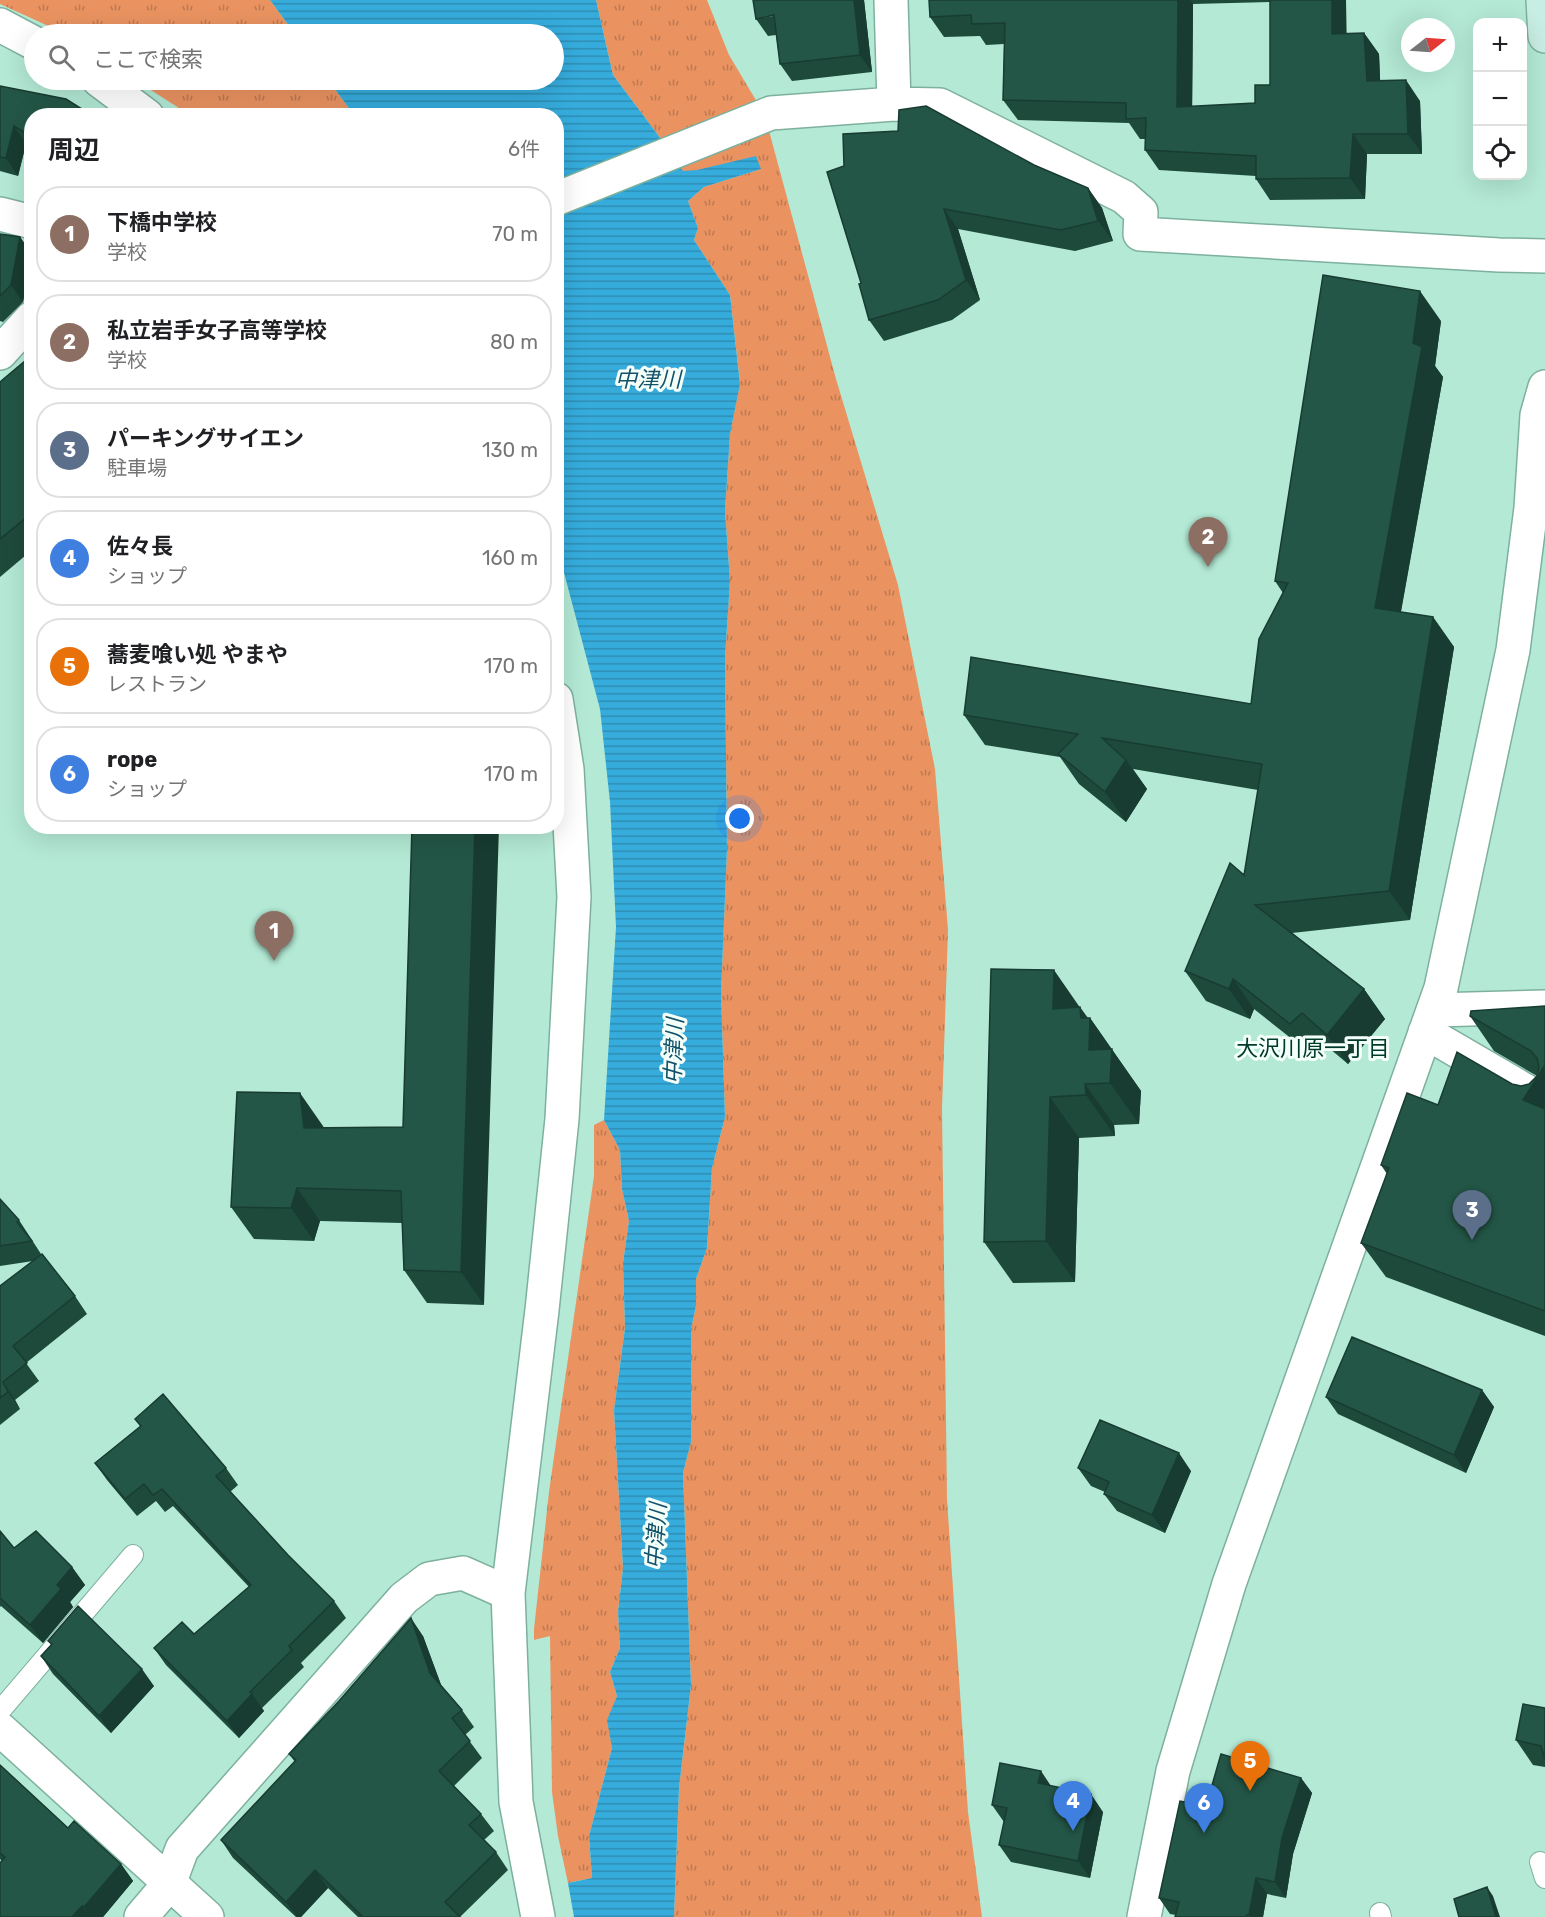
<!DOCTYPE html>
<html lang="ja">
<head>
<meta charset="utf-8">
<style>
  :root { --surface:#fff; --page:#f2f2f2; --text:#202124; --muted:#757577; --line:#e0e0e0; --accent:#2563eb }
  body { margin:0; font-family:Rubik,"Noto Sans JP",sans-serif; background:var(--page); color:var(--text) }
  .controls { position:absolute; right:18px; top:18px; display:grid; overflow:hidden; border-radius:12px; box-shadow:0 6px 24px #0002 }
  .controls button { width:54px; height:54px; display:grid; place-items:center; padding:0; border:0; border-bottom:2px solid var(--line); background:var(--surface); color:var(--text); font:30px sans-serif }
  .compass { position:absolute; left:1401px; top:18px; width:54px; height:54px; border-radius:50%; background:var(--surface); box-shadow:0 6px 24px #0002; rotate:73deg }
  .you { position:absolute; left:740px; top:819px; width:21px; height:21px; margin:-15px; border:4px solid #fff; border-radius:50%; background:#1a73e8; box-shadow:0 0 0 9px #1a73e833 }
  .badge { display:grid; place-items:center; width:39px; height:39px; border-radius:50%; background:var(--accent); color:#fff; font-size:20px; font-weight:700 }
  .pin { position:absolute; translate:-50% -50px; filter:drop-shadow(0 2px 3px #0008) }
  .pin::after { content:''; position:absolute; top:32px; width:21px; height:18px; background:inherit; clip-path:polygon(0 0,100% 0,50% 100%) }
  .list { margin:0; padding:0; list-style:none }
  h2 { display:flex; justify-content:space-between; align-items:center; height:78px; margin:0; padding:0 24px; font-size:26px }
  h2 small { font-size:20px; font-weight:400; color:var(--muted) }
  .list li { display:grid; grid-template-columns:39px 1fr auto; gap:18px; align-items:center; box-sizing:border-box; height:96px; margin:0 12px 12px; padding:0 12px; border:2px solid var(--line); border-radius:24px }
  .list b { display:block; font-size:22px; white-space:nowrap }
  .list p { margin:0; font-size:20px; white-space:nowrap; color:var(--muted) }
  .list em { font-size:20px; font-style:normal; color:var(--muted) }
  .icon { flex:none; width:33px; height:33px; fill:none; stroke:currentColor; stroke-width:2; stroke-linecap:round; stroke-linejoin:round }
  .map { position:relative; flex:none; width:1545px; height:1917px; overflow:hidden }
  .search { position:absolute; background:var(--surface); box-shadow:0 6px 24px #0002; left:24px; top:24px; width:540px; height:66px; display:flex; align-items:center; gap:15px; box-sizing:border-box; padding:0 21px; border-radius:33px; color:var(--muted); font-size:22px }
  .panel { position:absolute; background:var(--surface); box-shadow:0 6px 24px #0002; left:24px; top:108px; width:540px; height:726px; border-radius:24px }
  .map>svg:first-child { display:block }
</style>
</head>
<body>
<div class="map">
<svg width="1545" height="1917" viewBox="0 0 1545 1917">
  <defs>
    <pattern id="grass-tufts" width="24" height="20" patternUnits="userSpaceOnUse" patternTransform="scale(1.5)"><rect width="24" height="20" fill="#ea9361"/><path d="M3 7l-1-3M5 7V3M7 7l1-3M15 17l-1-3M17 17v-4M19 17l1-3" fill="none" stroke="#bd7950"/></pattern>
    <pattern id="water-rules" width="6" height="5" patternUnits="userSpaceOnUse" patternTransform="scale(1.5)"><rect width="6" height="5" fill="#36acdd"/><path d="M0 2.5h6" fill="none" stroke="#2d8db3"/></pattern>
  </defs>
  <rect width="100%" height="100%" fill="#b3e9d5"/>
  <!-- grass -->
  <path fill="url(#grass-tufts)" d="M0 0H270L295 34H66L0 4Z
    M596 0H707L729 55 757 102 661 139 613 75Z
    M135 80H328L354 115H190Z
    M768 127 836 379 898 585 935 769 948 930 942 1109 947 1499 968 1812 982 1917H674L679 1788 691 1685 683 1473 691 1442V1329L696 1306V1279L707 1248 712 1168 725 1117 721 993 727 850 725 658 730 581 725 511 730 434 740 383 730 295 694 240 698 228 688 201 704 187 761 169 683 172 678 164Z
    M604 1120 620 1150 622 1189 629 1221 623 1263 625 1328 614 1410 623 1568 618 1612 620 1648 610 1672 617 1696 608 1720 612 1748 589 1836 592 1878 568 1883 558 1836 552 1792 550 1636 534 1640V1629L549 1492 594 1176V1125Z"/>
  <!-- water -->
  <path fill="url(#water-rules)" d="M270 0H596L613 75 661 139 683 171 697 170 756 156 761 169 704 187 688 201 698 228 694 240 730 295 740 384 730 434 725 511 730 581 725 658 727 850 721 993 725 1117 712 1168 707 1248 696 1279V1306L691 1329V1442L683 1473 691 1685 679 1788 674 1917H574L568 1883 592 1878 589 1836 612 1748 607 1720 617 1696 610 1672 620 1648 618 1612 623 1568 614 1410 625 1328 623 1263 629 1221 622 1189 620 1150 604 1120 616 927 610 802 600 709 557 546 556 116 354 115 328 80H554V34H295Z"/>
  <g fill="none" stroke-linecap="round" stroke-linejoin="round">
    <!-- lane casing -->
    <g stroke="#7db19e" stroke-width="22">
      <path id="lane" d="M0 1711 133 1555
        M1540 1862 1545 1878
        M1380 1913 1381 1917"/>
    </g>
    <!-- street casing -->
    <g stroke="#7db19e" stroke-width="36">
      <path id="street" d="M891 0 894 104
        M0 25 34 43
        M99 80 147 116
        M556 199 771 113 894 104 940 105 1124 197 1141 212 1140 234 1499 255 1545 256
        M0 214 32 222
        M0 353 32 318
        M1434 1010 1545 1007
        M1425 1032 1545 1102
        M0 1729 207 1917
        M141 1917 169 1884 182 1849 404 1598 429 1579 463 1573 508 1593
        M538 1917 516 1802 508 1593 542 1310 562 1119 574 897 567 769 556 699
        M1144 1917 1173 1771 1229 1584 1441 988 1513 650 1531 508 1537 415 1545 387"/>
    </g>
    <!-- secondary casing -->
    <g stroke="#7db19e" stroke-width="36">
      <path id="secondary" d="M1543 0 1545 36"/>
    </g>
    <!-- lane -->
    <use href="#lane" stroke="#fff" stroke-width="20"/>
    <!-- street -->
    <use href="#street" stroke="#fff" stroke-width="33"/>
    <!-- secondary -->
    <use href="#secondary" stroke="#c8ede2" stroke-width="33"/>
  </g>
  <!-- wall -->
  <path fill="#1e4a3c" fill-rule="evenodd" d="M864 0 872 72 792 81 780 64 776 35 768 36 756 19Z
    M929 0H1346V34L1364 33 1379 54 1380 80 1420 101 1422 154H1367L1365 199 1270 200 1256 179V176L1159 170 1145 150V139H1140L1129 123 1018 120 1003 100 1004 44 986 45 980 36 944 37 930 17ZM1270 2V85L1255 103 1192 107 1193 4Z
    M0 86 32 116V147L26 144 18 176 0 171Z
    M898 131 1034 165 1088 188 1102 208 1113 241 1075 251 958 229 980 300 952 320 884 341 869 320 861 283 844 166Z
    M0 234 20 237 32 254 23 302 3 322 0 321Z
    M1441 321 1435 366 1443 377 1401 612 1433 617 1454 647 1410 920 1292 933 1364 989 1385 1019 1348 1064 1323 1043 1311 1054 1254 1009 1250 1019 1206 1001 1185 971 1244 875 1258 790 1133 769 1147 789 1126 822 1079 784 1060 757 985 745 964 715 1251 704 1283 593 1275 581Z
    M32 355V550L0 577V382Z
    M1545 1006V1336L1386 1277 1361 1243 1387 1174 1381 1165 1438 1105 1512 1084 1521 1086 1529 1084 1537 1076 1494 1051 1470 1016Z
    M1080 1007 1088 1018H1090L1141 1091 1139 1124 1114 1125 1115 1136 1079 1138 1075 1282 1013 1283 984 1242Z
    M323 1126 324 1128 403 1127 484 1305 427 1303 404 1270 402 1223 320 1221 314 1241 254 1239 231 1207Z
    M0 1199 19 1220 41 1254 75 1296 87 1314 26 1363 39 1381 15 1400 20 1409 0 1425V1286L33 1261 0 1266Z
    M1482 1390 1494 1407 1466 1473 1338 1414 1326 1397Z
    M135 1419 226 1468 238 1485 230 1492 288 1555 334 1601 346 1618 301 1663 304 1667 262 1708 264 1711 239 1738 166 1665 154 1648 194 1634 249 1587 173 1506 165 1512 156 1501 137 1516 107 1480 95 1463 140 1426Z
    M1078 1468 1191 1471 1165 1533 1117 1511 1104 1494 1105 1492 1091 1486Z
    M0 1531 14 1548 72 1567 85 1585 70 1602 73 1607 43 1643 1 1606 0 1607Z
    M423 1636 441 1685 462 1710 474 1727 465 1735 482 1758 454 1786 481 1814 494 1831 484 1840 496 1852 508 1870 460 1917H358L328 1888 301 1917H296L233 1858 221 1840 295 1762 289 1754Z
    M48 1641 154 1686 111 1733 53 1674 41 1656 51 1645Z
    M1545 1708V1767L1533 1765 1516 1740Z
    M0 1765 68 1828 121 1864 133 1881 103 1917H0L2 1861 0 1859Z
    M1301 1778 1312 1793 1293 1854 1286 1898 1267 1894 1263 1917H1175L1176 1915 1170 1914 1159 1898 1206 1806Z
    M1051 1786 1103 1812 1090 1878 1011 1862 999 1845 1004 1822 992 1805Z"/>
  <!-- shaded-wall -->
  <path fill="#183c31" d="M854 0H864L872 72 860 55Z
    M1178 0H1190L1193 4 1192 128 1177 107Z
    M1332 0H1346L1347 55 1332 34Z
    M1364 33 1379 54 1381 101 1367 81Z
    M1406 80 1420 101 1422 154 1408 134Z
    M14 126 26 144 18 176 6 158Z
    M1353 134 1367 154 1365 199 1350 178Z
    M1088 188 1102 208 1113 241 1098 221Z
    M944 209 958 229 980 300 966 280Z
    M20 237 32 254 23 302 11 285Z
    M1420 291 1441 321 1435 366 1443 377 1396 638 1375 608Z
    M1433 617 1454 647 1410 920 1389 891Z
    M1126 760 1147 789 1126 822 1105 792Z
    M475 826H499L484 1305 461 1272Z
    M1054 970 1090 1022V1018L1141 1091 1139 1124 1110 1083 1053 1009Z
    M1233 979 1254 1009 1250 1019 1229 989Z
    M1364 989 1385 1019 1348 1064 1327 1035Z
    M1545 1065V1131L1523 1100Z
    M1085 1084 1114 1125 1115 1136 1086 1095Z
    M300 1093 323 1126 327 1161 304 1128Z
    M1050 1097 1079 1138 1075 1282 1046 1241Z
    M297 1188 320 1221 314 1241 291 1208Z
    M3 1382 15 1400 20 1409 8 1392Z
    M1482 1390 1494 1407 1466 1473 1454 1455Z
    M1179 1453 1191 1471 1165 1533 1152 1515Z
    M72 1567 85 1585 70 1602 73 1607 43 1643 30 1625 57 1585Z
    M411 1618 423 1636 443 1690 430 1673Z
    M142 1669 154 1686 111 1733 99 1716Z
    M252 1694 264 1711 239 1738 227 1721Z
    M1041 1771 1053 1789 1038 1783Z
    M1301 1778 1312 1793 1293 1854 1286 1898 1275 1882 1282 1838Z
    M1091 1794 1103 1812 1090 1878 1078 1861Z
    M121 1864 133 1881 103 1917H90L84 1907Z
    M315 1870 328 1888 301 1917H297L286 1902Z
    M1256 1878 1267 1894 1263 1917H1251L1249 1915Z
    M1487 1887 1493 1896 1500 1917H1496Z
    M82 1906 90 1917H72Z"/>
  <!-- building -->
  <path fill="#235646" stroke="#183c31" stroke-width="1.5" d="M753 0H854L860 55 780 64 774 15 756 19Z
    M929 0H1178L1177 107 1255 103V85H1270V0H1332V34L1364 33 1367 81 1406 80 1408 134H1353L1350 178 1256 179V156L1145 150 1146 118 1126 119V103L1003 100 1005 23 972 24 971 15 930 17Z
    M0 86 66 99 93 116H32V137L14 126 6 158 0 157Z
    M926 106 1034 165 1088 188 1098 221 1061 230 944 209 966 280 938 300 869 320 859 284 861 283 827 172 844 166 843 134 898 131 899 110Z
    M0 234 20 237 11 285 0 296Z
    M1323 275 1420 291 1413 343 1422 347 1375 608 1433 617 1389 891 1255 905 1364 989 1327 1035 1302 1013 1290 1024 1233 979 1229 989 1185 971 1230 863 1244 875 1262 764 1102 738 1126 760 1105 792 1058 754 1078 734 964 715 971 657 1251 704 1259 639 1288 583 1275 581Z
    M32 355V513L0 539V382Z
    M412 826H475L461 1272 404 1270 401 1191 297 1188 291 1208 231 1207 237 1092 300 1093 304 1128 403 1127Z
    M991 969 1054 970 1053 1009 1080 1007 1081 1018H1090L1089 1050 1112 1049 1110 1083 1085 1084 1086 1095 1050 1097 1046 1241 984 1242Z
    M1545 1006V1065L1523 1100 1545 1109V1311L1361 1243 1389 1168 1381 1165 1407 1093 1438 1105 1457 1052 1512 1084 1521 1086 1529 1084 1537 1076 1539 1067 1537 1058 1531 1051 1470 1016 1471 1011Z
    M0 1199 19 1220 17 1222 32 1241 0 1246Z
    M42 1254 75 1296 13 1346 27 1363 3 1382 8 1392 0 1398V1286Z
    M1352 1337 1482 1390 1454 1455 1326 1397Z
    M163 1394 226 1468 216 1476 288 1555 334 1601 289 1646 292 1650 250 1692 252 1694 227 1721 154 1648 182 1622 194 1634 251 1585 162 1489 153 1495 144 1484 125 1499 95 1463 141 1426 135 1419Z
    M1100 1420 1179 1453 1152 1515 1104 1494 1109 1482 1078 1468Z
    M0 1531 14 1548 36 1531 72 1567 57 1585 61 1589 30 1625 0 1598Z
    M78 1606 142 1669 99 1716 41 1656 52 1644 48 1641Z
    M411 1618 430 1673 462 1710 452 1718 470 1741 439 1771 481 1814 469 1825 496 1852 445 1902 460 1917H363L315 1870 286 1902 221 1840 296 1760 289 1754 339 1701Z
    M1523 1704 1545 1708V1760L1541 1746 1516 1740Z
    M1221 1754 1301 1778 1282 1838 1275 1882 1256 1878 1249 1915H1247L1246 1917H1175L1179 1902 1159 1898 1180 1801 1206 1806Z
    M1000 1763 1041 1771 1038 1783 1091 1794 1078 1861 999 1845 1007 1808 992 1805Z
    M0 1765 68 1828 74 1821 121 1864 84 1907 82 1906 72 1917H0V1863L5 1857 0 1853Z
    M1487 1887 1496 1917H1459L1454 1899Z"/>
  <g text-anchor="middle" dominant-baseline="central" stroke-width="6" stroke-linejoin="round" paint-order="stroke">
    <!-- water labels -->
    <g font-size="22" font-style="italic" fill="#13526b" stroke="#f4fffa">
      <text x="648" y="379">中津川</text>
      <text transform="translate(674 1051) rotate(-88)">中津川</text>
      <text transform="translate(656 1536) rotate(-86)">中津川</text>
    </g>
    <!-- neighbourhood labels -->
    <g font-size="22" fill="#003a2c" stroke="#f4fffa">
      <text x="1313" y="1048">大沢川原一丁目</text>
    </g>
  </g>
</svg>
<div class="controls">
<button>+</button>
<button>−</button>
<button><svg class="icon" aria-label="locate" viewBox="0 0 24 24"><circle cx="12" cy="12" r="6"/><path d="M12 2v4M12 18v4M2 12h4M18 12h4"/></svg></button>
</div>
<svg class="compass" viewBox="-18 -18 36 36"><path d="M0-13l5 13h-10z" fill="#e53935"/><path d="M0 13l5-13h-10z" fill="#757577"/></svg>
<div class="you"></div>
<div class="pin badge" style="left:274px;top:961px;background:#8d6e63">1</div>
<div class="pin badge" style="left:1208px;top:567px;background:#8d6e63">2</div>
<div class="pin badge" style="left:1472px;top:1240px;background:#5c6f8a">3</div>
<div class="pin badge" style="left:1073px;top:1831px;background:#3f7fe0">4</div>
<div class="pin badge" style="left:1250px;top:1791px;background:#e8710a">5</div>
<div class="pin badge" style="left:1204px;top:1833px;background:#3f7fe0">6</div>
<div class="search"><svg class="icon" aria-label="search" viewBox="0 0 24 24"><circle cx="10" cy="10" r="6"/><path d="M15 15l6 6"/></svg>ここで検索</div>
<section class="panel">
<h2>周辺<small>6件</small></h2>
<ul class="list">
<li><span class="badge" style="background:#8d6e63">1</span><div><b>下橋中学校</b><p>学校</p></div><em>70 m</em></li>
<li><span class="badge" style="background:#8d6e63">2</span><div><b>私立岩手女子高等学校</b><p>学校</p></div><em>80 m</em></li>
<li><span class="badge" style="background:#5c6f8a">3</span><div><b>パーキングサイエン</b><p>駐車場</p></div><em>130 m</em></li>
<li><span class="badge" style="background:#3f7fe0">4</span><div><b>佐々長</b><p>ショップ</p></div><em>160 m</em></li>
<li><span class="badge" style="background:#e8710a">5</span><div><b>蕎麦喰い処 やまや</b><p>レストラン</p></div><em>170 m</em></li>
<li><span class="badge" style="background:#3f7fe0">6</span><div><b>rope</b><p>ショップ</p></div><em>170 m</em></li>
</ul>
</section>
</div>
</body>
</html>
